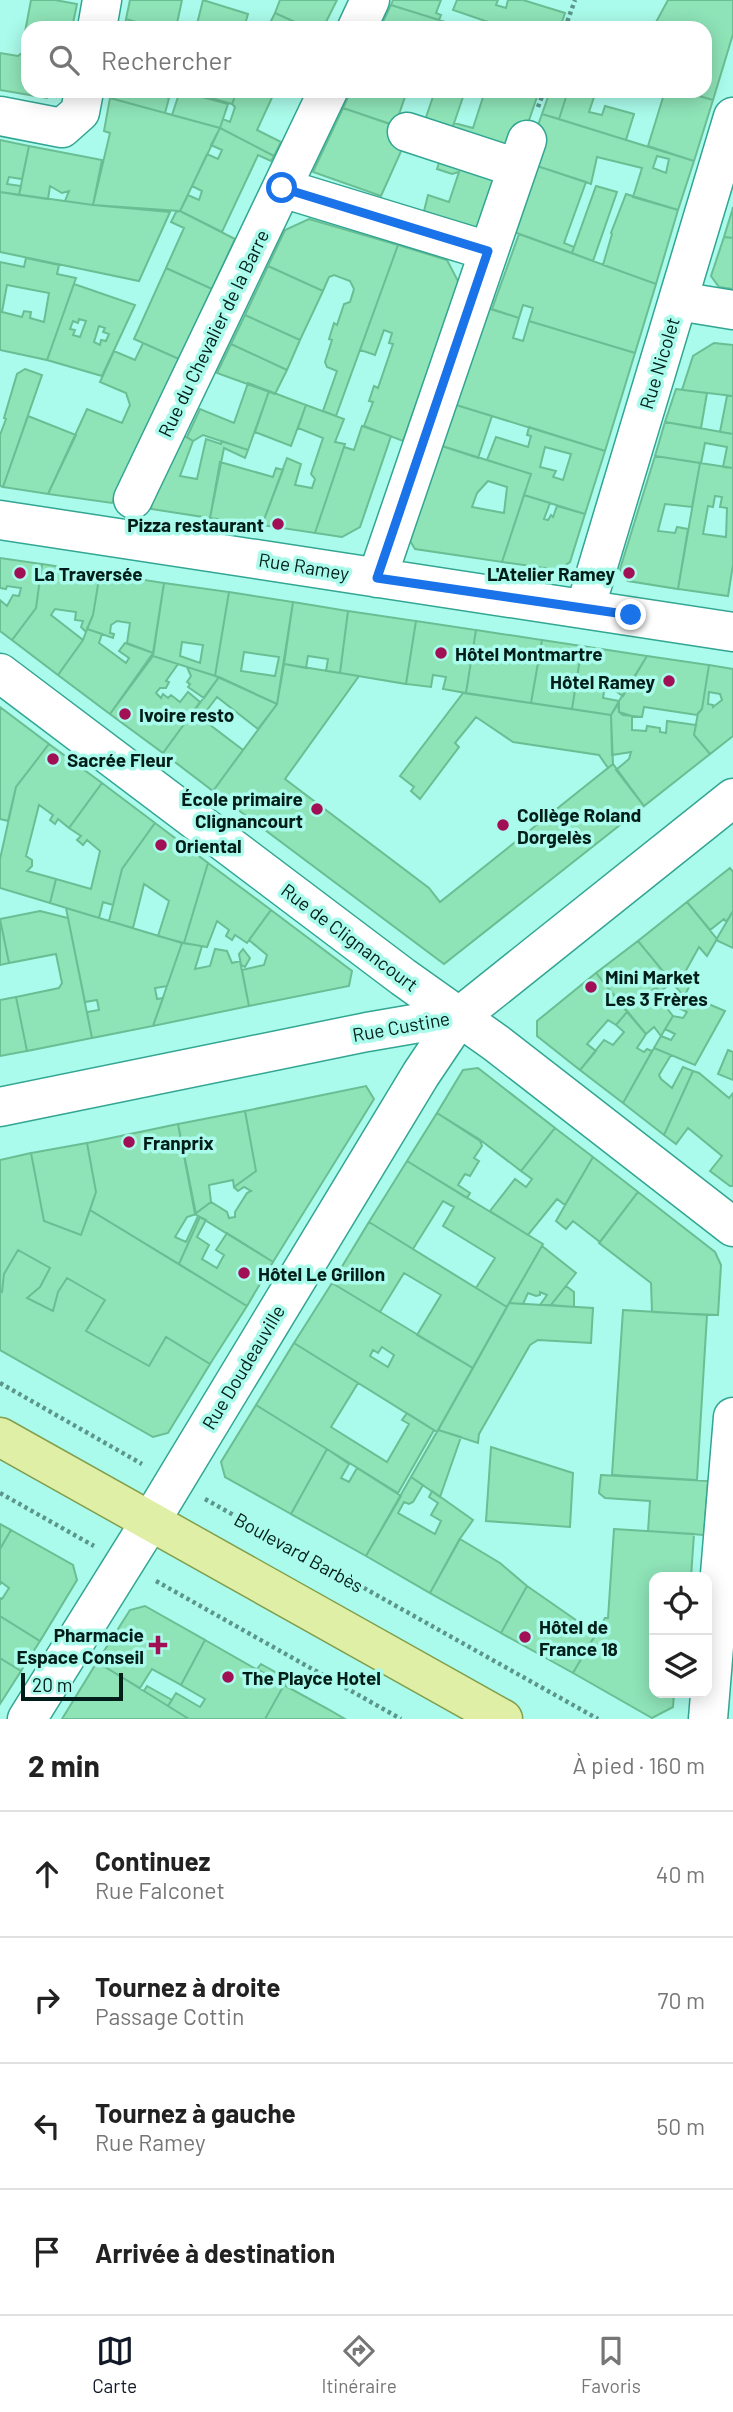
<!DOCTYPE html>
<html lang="fr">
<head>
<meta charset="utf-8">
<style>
  :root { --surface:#fff; --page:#f2f2f2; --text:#222; --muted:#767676; --line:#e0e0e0; --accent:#111827 }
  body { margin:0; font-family:Barlow,sans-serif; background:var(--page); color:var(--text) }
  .controls { position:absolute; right:21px; bottom:21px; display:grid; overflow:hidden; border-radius:14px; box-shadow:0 4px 18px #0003 }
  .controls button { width:63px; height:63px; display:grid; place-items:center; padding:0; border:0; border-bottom:2px solid var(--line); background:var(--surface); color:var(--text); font:35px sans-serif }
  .scale { position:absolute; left:21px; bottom:18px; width:102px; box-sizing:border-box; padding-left:7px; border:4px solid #001e19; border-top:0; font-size:19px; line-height:24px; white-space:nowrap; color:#001e19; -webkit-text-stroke:5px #aafbeb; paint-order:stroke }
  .stop { position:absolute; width:21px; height:21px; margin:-16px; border:5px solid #1a73e8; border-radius:50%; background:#fff }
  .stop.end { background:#1a73e8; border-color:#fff; box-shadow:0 2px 7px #0008 }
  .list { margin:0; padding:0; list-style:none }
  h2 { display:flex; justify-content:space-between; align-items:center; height:91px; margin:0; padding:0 28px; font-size:30px }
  h2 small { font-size:23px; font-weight:400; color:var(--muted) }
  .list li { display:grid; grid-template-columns:46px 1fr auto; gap:21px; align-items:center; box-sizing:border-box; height:126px; padding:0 28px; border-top:2px solid var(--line) }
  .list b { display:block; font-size:26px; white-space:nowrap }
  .list p { margin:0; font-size:23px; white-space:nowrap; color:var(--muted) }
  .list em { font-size:23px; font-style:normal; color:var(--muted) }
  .icon { flex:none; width:38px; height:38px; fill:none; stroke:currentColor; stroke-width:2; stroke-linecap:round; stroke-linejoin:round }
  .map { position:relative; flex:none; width:733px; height:1719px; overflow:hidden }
  .search { position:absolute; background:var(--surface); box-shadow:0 4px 18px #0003; left:21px; right:21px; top:21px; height:77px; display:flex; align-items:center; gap:18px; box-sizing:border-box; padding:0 24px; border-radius:21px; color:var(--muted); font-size:26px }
  .sheet { height:595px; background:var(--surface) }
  nav { display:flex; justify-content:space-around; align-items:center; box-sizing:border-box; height:98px; border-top:2px solid var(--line); background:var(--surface); font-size:19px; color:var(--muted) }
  nav a { display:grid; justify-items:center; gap:4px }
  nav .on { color:var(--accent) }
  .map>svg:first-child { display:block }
</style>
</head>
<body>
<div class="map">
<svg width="733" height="1719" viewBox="0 0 733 1719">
  <rect width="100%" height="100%" fill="#aafbeb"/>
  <!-- building -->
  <path fill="#8ee3b7" stroke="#6abe93" stroke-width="2" fill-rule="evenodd" d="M31 0H55L77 4 72 28H28V32H25Z
    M130 0H182L176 28H156L126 19Z
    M203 0 248 14 244 28H196Z
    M280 0H337L323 28H308L275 13Z
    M393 0H441L436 13 441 15 439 20 391 5Z
    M457 0H498L496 5 506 8 508 0H523L565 13 560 28H499L500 26 453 10Z
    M668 0H733V34L713 100 681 91H705V28H665L655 24Z
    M391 5 439 20 463 28H380Z
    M275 13 308 28H276L271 21Z
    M126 19 156 28H124Z
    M28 32V91H58L47 98 0 90V53L18 56 23 52Z
    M112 91H161V95L169 98 165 113 110 98Z
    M180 91 228 104 220 128 172 115Z
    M186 91H237L232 104Z
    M237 91H275L257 130 281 142 274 156 220 128 223 119 230 122 235 107 232 104Z
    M351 91H407L395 126 343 108Z
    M435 91H465L449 138 423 126Z
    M485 91H519L537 97 523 138 503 156 449 138 454 123 473 128Z
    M550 91H568L559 119 542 114Z
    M568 91H596L589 112 602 115 605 106 634 114 626 140 559 119Z
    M665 91H681L713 100 694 161 648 146Z
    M110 98 220 128 180 211 93 205 110 133 104 131Z
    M343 108 403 128 407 138 381 196 313 172Z
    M542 114 694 161 678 210 633 197 642 168 597 157 591 184 537 166 532 142ZM657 156 669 159 666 173 653 168Z
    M220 128 274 156 271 161 258 155 222 232 180 211 188 195 199 200 202 191 192 186 207 154 218 159 222 150 211 145Z
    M0 140 29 146 22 179 9 177 7 184 21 186 19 195 0 192Z
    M29 146 102 160 93 205 65 201 69 191 62 193 50 186 48 199 19 195Z
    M443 150 498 168 477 230 424 211 428 195 449 202 459 172 452 174 437 169Z
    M537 166 586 182 564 243 574 247 572 253 514 232Z
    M596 186 617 192 593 261 572 253Z
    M0 192 93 205 170 212 139 281 0 252Z
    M626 194 678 210 656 284 603 265 612 234 611 233Z
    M733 207V238L724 237 732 211Z
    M180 211 235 239 212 289 166 268 184 228 171 222 176 212Z
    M309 219 398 245 336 416 323 411 337 371 327 367 325 362 332 340 329 339 334 323 337 325 344 304 350 302 354 289 350 281 334 275 329 277 323 291 268 266 285 230Z
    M519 234 656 284 635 353 529 321 533 308 523 305 519 318 492 309Z
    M724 237 733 238V289L719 287 711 276Z
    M398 245 447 260 459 283 403 441 364 426 373 402 369 401 374 386 378 388 393 344 389 343 392 333 384 330 375 355 360 350Z
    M26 258 59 265 57 274 76 278 47 360 0 350V262L24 267ZM7 285 49 293 44 322 30 318 31 312 24 311 22 317 2 312Z
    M268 266 323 291 300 340 245 315Z
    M166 268 212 289 179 359 134 339Z
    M74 284 135 305 102 376 47 360ZM79 319 86 321 80 337 73 335 75 330 70 329 73 321 78 323ZM99 326 105 328 103 332 109 334 106 341 101 340 100 345 94 342Z
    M487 308 519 318 513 338 523 341 529 321 635 353 605 451 453 404Z
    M245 315 300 340 287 370 231 344Z
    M143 343 179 359 112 503 48 494 87 409 122 423 130 405 126 393 100 382 114 351 135 360Z
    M714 343 733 345V396L682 390 693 356Z
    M231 344 287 370 275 394 217 373Z
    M25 369 42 375 3 487 0 486V435L6 419 4 418 17 374Z
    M248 383 269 391 248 450 203 435 193 441 187 437 200 409 234 423Z
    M676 389 707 393 701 428 665 422Z
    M269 391 306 405 291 446 255 432Z
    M727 396H733V434L720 432Z
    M453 404 492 416 478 458 439 445Z
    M306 405 344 419 335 442 345 444 315 533 262 525 287 458 301 464 295 485 312 488 315 479 311 474 323 438 298 428Z
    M28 416 76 435 48 494 3 487Z
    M665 422 733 434V468L723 467 727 447 705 443 701 463 655 456Z
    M362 426 391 436 360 527 342 537 315 533 344 447 354 450Z
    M529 427 605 451 585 514 524 495 531 474 487 460 496 437 528 447 531 436 527 435ZM545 447 571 454 563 480 553 477 556 471 540 467Z
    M175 431 193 441 180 476 197 479 206 439 221 444 222 441 248 450 245 458 224 448 210 518 151 509 156 474Z
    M439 445 531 474 502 562 415 549 407 536ZM488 481 507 487 504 513 472 507 477 493Z
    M655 456 700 463 692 507 665 504 658 531 675 533 677 527 688 529 678 589 628 581 620 569Z
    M220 462 273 477 276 468 283 470 262 525 210 518Z
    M700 463 733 468V565L728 596 678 589ZM715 496 722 497 720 507 727 508 726 537 703 534 708 506 713 507Z
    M524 495 550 503 544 519 548 520 551 515 553 517 557 506 585 514 570 562 558 570 502 562Z
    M0 558 42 564 36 608 12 640 0 631V600L7 606 13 595 19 596 21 588 7 586 6 589 0 588Z
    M42 564 100 573 93 615 86 632 81 627 83 621 75 620 76 612 55 609 51 615 83 640 58 675 12 640 36 608Z
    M100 573 164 583 153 653 127 643 130 623 117 621 111 625 110 633 114 634 113 638 87 629 93 615Z
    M164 583 229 592 215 676 153 656ZM182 642 203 645 200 663 180 656Z
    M229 592 293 602 277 704 215 676ZM244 652 279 657 275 676 241 671Z
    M293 602 348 611 340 673 326 671 328 659 308 656 306 668 284 664Z
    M348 611 416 621 406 684 340 673Z
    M416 621 476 630 466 693 443 689 446 677 433 675 431 687 406 684Z
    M87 629 102 634 99 643 126 663 129 658 119 651 125 643 153 653 110 714 58 675 83 640Z
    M476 630 542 640 531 703 466 693Z
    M542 640 582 646 572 709 531 703Z
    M582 646 647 656 623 696 611 688 604 692 603 698 619 701 611 715 572 709Z
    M153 656 178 664 166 681 169 682 166 688H160L156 693 161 698 163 694 168 698 171 695 180 702 188 692 200 702 163 753 110 714Z
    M647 656 709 665 702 709 697 715 644 707 642 717 623 715 619 712V701Z
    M284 664 359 676 285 779 429 888 440 902 613 764 644 806 444 964 213 791 277 704Z
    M709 665 733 669V736L710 754 694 735 698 713 702 709ZM709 692 720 694 722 700 713 707V705L708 704Z
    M187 667 219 677 204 698 188 687 190 684 187 682 191 676Z
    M219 677 277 704 258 729 217 697 201 718 243 750 213 791 163 753Z
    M463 693 611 715 613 764 608 768 599 755 513 742 476 717 455 743 459 747 420 799 411 791 414 787 400 776Z
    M618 704 619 712 632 716V730L646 731 647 726 660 728V732L666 733 667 721 696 725 694 735 710 754 644 806 616 770 629 759 631 752 612 755 611 715Z
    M0 707 49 744 16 787 8 821 0 819Z
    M49 744 102 783 69 828 58 819 55 824 50 820 53 815 39 805 26 856 32 860V866L27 871 56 879 50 903 0 888V859L16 787Z
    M102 783 155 823 122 869 113 905 103 902 99 918 50 903 56 879 91 889 100 851 87 840 83 845 77 840 81 836 69 828Z
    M155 823 208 863 184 943 158 936 169 901 144 884 133 928 109 921 122 869Z
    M208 863 271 910 247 943 235 935 232 940 226 936 229 930 217 921 207 947 184 943Z
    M730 868 733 872V911L726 922 724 919 710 930 687 902Z
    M687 902 717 939 707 956 699 947 684 974 692 981 684 997 638 941Z
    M66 908 182 943 167 986 155 988 157 999 163 998 153 1026 92 1038 87 1012 99 1010 97 1000 85 1002Z
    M271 910 352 971 349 986 249 1006 242 970 264 965 267 955 249 940Z
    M40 911 68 918 92 1038 27 1051 16 997 59 988 62 983 56 954 9 963 0 919Z
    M733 911V948L716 940Z
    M0 919 9 963 0 965Z
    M638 941 672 982 661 991 655 988 649 993 655 1000 662 1002 673 1016 661 1036 654 1027 646 1034 596 973Z
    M182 943 202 946 195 969 210 966 215 949 227 951 232 963 240 961 249 1006 153 1026Z
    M243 949 250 958 245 967 241 965 239 954Z
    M596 973 627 1012 616 1025 608 1020 587 1044 596 1051 580 1070 537 1036V1021Z
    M685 994 725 1011 695 1065 654 1048 661 1036 671 1040 675 1034 665 1029 673 1016 683 1018 687 1012 677 1007Z
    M16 997 27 1051 0 1056V1000Z
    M627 1012 646 1034 637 1048 644 1052 647 1049 652 1051 623 1103 580 1070 604 1040 613 1045 624 1032 616 1025Z
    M654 1048 671 1055 659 1075 661 1079 672 1088 683 1067 693 1071 664 1135 623 1103Z
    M728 1050 733 1052V1080L718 1074Z
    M478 1068 555 1128 521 1171 479 1139 437 1113 463 1070Z
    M693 1071 699 1073 729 1098 733 1093V1186H730L710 1171 722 1156 688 1128 676 1144 664 1135Z
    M366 1086 374 1099 273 1262 195 1214 211 1202 227 1212 229 1218 235 1217V1212L247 1193 251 1191 244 1187 238 1191 234 1187 256 1171 245 1111Z
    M245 1111 256 1171 234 1187 233 1180 209 1185 211 1202 195 1214 178 1124Z
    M437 1113 480 1141 482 1146 474 1158 479 1161 470 1176 465 1174 458 1185 470 1193 467 1198 407 1161Z
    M178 1124 196 1214 187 1217 175 1237 186 1242 198 1216 200 1217 179 1264 90 1210 96 1192 87 1143Z
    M555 1128 593 1157 565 1205 557 1199 528 1235 490 1211 515 1179 526 1187 532 1179 521 1171Z
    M87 1143 96 1192 81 1235 44 1221 31 1153Z
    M31 1153 44 1221 81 1235 90 1210 247 1306 210 1364 166 1337 149 1366 86 1331 105 1300 67 1278 58 1292 53 1311 27 1298 40 1287 50 1268 18 1250 4 1274 2 1292 0 1291V1160Z
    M593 1157 638 1192 600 1242 573 1221 566 1229 556 1221Z
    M407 1161 543 1244 507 1307 476 1288 495 1258 443 1226 454 1207 443 1201 413 1249 369 1222Z
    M638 1192 715 1252 721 1265 718 1315 652 1312 651 1283 599 1243Z
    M200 1217 206 1220 197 1237 209 1245 202 1259 217 1268 224 1255 216 1250 227 1233 273 1262 247 1306 179 1264Z
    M369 1222 507 1307 473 1368 417 1335 441 1295 404 1273 380 1312 332 1283Z
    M542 1246 576 1273 551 1305H540L547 1295 540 1292V1295L536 1296 528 1293 523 1304 509 1303Z
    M18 1250 50 1268 40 1287 27 1298 53 1311 58 1292 67 1278 105 1300 86 1331 149 1366 166 1337 210 1364 168 1433 153 1437 0 1350V1291L2 1292 4 1274Z
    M332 1283 473 1368 437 1432 294 1343ZM382 1347 394 1355 388 1367 370 1356 373 1350 378 1353Z
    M566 1286 574 1292V1307L551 1305Z
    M509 1303 593 1308 591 1343 538 1340 530 1345 479 1434 478 1443 438 1430Z
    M623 1310 707 1315 697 1480 612 1475Z
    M294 1343 358 1383 331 1427 387 1462 409 1424 402 1420 407 1413 434 1430 398 1493 256 1405Z
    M256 1405 327 1449 291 1514 225 1477 221 1462Z
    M438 1430 461 1437 440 1497 411 1477Z
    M491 1447 573 1473 570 1527 486 1521Z
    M327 1449 349 1464 341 1478 349 1482 357 1468 401 1496 366 1556 291 1514Z
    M601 1475 708 1481 704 1535 648 1531 650 1501 605 1498 599 1493Z
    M411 1477 423 1485 413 1502 409 1504 404 1502 398 1513 435 1534 441 1521 431 1515 438 1503 429 1497 432 1491 473 1520 459 1540 430 1593 366 1556Z
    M0 1524 11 1530 0 1549Z
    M614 1529 694 1534 691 1577H654V1693H674L673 1707 652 1718 573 1673 605 1618H608Z
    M11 1530 73 1565 77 1580 40 1641 0 1616V1598L2 1599 9 1588 1 1582 0 1585V1549Z
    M460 1539 500 1563 527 1586 501 1633 430 1593Z
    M527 1586 596 1634 573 1673 501 1633Z
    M145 1606 205 1640 181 1685 152 1669 140 1688 97 1662 130 1610Z
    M0 1616 40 1641 21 1671 0 1658Z
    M205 1640 284 1685 265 1719H189L168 1706 176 1693 200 1707 205 1699 181 1685Z
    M0 1658 21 1671 0 1704Z
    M97 1662 168 1706 189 1719H62Z
    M261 1664 288 1679 284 1685 257 1669Z
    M284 1685 328 1709 345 1719H265Z
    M147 1686 172 1700 168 1706 144 1691Z"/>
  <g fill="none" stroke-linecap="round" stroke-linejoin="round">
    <!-- minor casing -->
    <g stroke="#33a593" stroke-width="41">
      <path id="minor" d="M97 28 102 0
        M357 28 370 0
        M0 116 62 128 80 112 84 91
        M407 132 517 168
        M282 188 488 251
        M678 301 733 310
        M133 499 328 91
        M0 520 733 632
        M377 578 527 140
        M585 609 733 117
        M0 673 403 977 496 1043 733 1227
        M0 1107 367 1032 460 1016 733 798
        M27 1719 150 1522 421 1074 460 1016
        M708 1719 733 1417"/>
    </g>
    <!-- major casing -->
    <g stroke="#839f4e" stroke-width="41">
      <path id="major" d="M0 1437 503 1719"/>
    </g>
    <!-- path -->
    <path stroke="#5c968b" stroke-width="4.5" stroke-dasharray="3.5 3.5" stroke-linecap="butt" d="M565 28 575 0
      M538 107 544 91
      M0 1383 142 1464
      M0 1493 94 1546
      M205 1499 598 1719
      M156 1581 401 1719"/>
    <!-- minor -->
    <use href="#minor" stroke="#fff" stroke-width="38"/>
    <!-- major -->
    <use href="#major" stroke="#dfefa6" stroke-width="38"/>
  </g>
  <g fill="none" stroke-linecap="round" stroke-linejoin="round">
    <!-- route -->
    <path stroke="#1a73e8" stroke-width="9" d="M282 188 488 251 377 578 631 615"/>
  </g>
  <!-- markers -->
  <g fill="#a10f55" stroke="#aafbeb" stroke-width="2.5">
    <circle cx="278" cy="524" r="7"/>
    <circle cx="20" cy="573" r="7"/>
    <circle cx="629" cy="573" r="7"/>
    <circle cx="441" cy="653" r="7"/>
    <circle cx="669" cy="681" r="7"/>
    <circle cx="125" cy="714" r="7"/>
    <circle cx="53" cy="759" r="7"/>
    <circle cx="317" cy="809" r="7"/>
    <circle cx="503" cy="825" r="7"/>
    <circle cx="161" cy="845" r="7"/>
    <circle cx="591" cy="987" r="7"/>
    <circle cx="129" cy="1142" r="7"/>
    <circle cx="244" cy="1273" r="7"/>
    <circle cx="525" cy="1637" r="7"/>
    <path d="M154.5 1634.5h7v7h7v7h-7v7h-7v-7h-7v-7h7z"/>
    <circle cx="228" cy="1677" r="7"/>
  </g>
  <g text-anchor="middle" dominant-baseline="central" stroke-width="7" stroke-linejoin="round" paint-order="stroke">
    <!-- street labels -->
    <g font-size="19" fill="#001e19" stroke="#aafbeb">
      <text transform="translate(213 333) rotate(-64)">Rue du Chevalier de la Barre</text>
      <text transform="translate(659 363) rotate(-73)">Rue Nicolet</text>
      <text transform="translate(304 566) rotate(9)">Rue Ramey</text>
      <text transform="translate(350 937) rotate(37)">Rue de Clignancourt</text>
      <text transform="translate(401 1026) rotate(-10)">Rue Custine</text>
      <text transform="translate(243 1367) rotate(-59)">Rue Doudeauville</text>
      <text transform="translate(299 1552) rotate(29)">Boulevard Barbès</text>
    </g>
    <!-- poi labels -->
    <g font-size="19" font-weight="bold" fill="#001e19" stroke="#aafbeb" text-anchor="start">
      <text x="264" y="524" text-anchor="end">Pizza restaurant</text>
      <text x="34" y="573">La Traversée</text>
      <text x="615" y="573" text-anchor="end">L'Atelier Ramey</text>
      <text x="455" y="653">Hôtel Montmartre</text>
      <text x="655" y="681" text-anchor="end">Hôtel Ramey</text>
      <text x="139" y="714">Ivoire resto</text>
      <text x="67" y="759">Sacrée Fleur</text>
      <text x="303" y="798" text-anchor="end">École primaire<tspan x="303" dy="22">Clignancourt</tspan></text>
      <text x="517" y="814">Collège Roland<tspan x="517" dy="22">Dorgelès</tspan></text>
      <text x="175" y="845">Oriental</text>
      <text x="605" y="976">Mini Market<tspan x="605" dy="22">Les 3 Frères</tspan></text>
      <text x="143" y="1142">Franprix</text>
      <text x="258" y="1273">Hôtel Le Grillon</text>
      <text x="539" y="1626">Hôtel de<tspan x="539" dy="22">France 18</tspan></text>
      <text x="144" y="1634" text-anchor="end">Pharmacie<tspan x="144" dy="22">Espace Conseil</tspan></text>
      <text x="242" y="1677">The Playce Hotel</text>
    </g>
  </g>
</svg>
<div class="controls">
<button><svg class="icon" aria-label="locate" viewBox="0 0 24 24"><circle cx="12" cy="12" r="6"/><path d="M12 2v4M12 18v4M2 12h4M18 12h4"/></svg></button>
<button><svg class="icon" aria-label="layers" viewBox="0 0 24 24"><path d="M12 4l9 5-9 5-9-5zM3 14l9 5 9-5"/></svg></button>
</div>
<div class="scale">20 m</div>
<div class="stop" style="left:282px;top:188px"></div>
<div class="stop end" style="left:631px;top:615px"></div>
<div class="search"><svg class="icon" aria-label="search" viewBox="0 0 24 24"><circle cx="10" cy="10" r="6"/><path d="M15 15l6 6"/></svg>Rechercher</div>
</div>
<section class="sheet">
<h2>2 min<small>À pied · 160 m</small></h2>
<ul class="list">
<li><svg class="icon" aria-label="ahead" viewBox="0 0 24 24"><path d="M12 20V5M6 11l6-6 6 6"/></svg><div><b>Continuez</b><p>Rue Falconet</p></div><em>40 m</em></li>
<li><svg class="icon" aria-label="right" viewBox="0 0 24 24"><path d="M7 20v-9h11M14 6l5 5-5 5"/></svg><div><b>Tournez à droite</b><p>Passage Cottin</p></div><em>70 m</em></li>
<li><svg class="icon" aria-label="left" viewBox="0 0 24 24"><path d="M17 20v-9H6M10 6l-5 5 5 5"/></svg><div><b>Tournez à gauche</b><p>Rue Ramey</p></div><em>50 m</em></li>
<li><svg class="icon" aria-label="arrive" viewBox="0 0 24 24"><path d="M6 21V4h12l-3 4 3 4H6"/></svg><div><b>Arrivée à destination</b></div></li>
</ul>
</section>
<nav>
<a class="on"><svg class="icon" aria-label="map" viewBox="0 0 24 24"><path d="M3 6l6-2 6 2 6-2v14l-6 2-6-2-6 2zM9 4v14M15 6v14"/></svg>Carte</a>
<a><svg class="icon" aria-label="directions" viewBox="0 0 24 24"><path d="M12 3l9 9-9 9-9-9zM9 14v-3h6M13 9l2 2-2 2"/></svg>Itinéraire</a>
<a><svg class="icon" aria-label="saved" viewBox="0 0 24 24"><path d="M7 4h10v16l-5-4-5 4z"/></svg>Favoris</a>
</nav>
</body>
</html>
